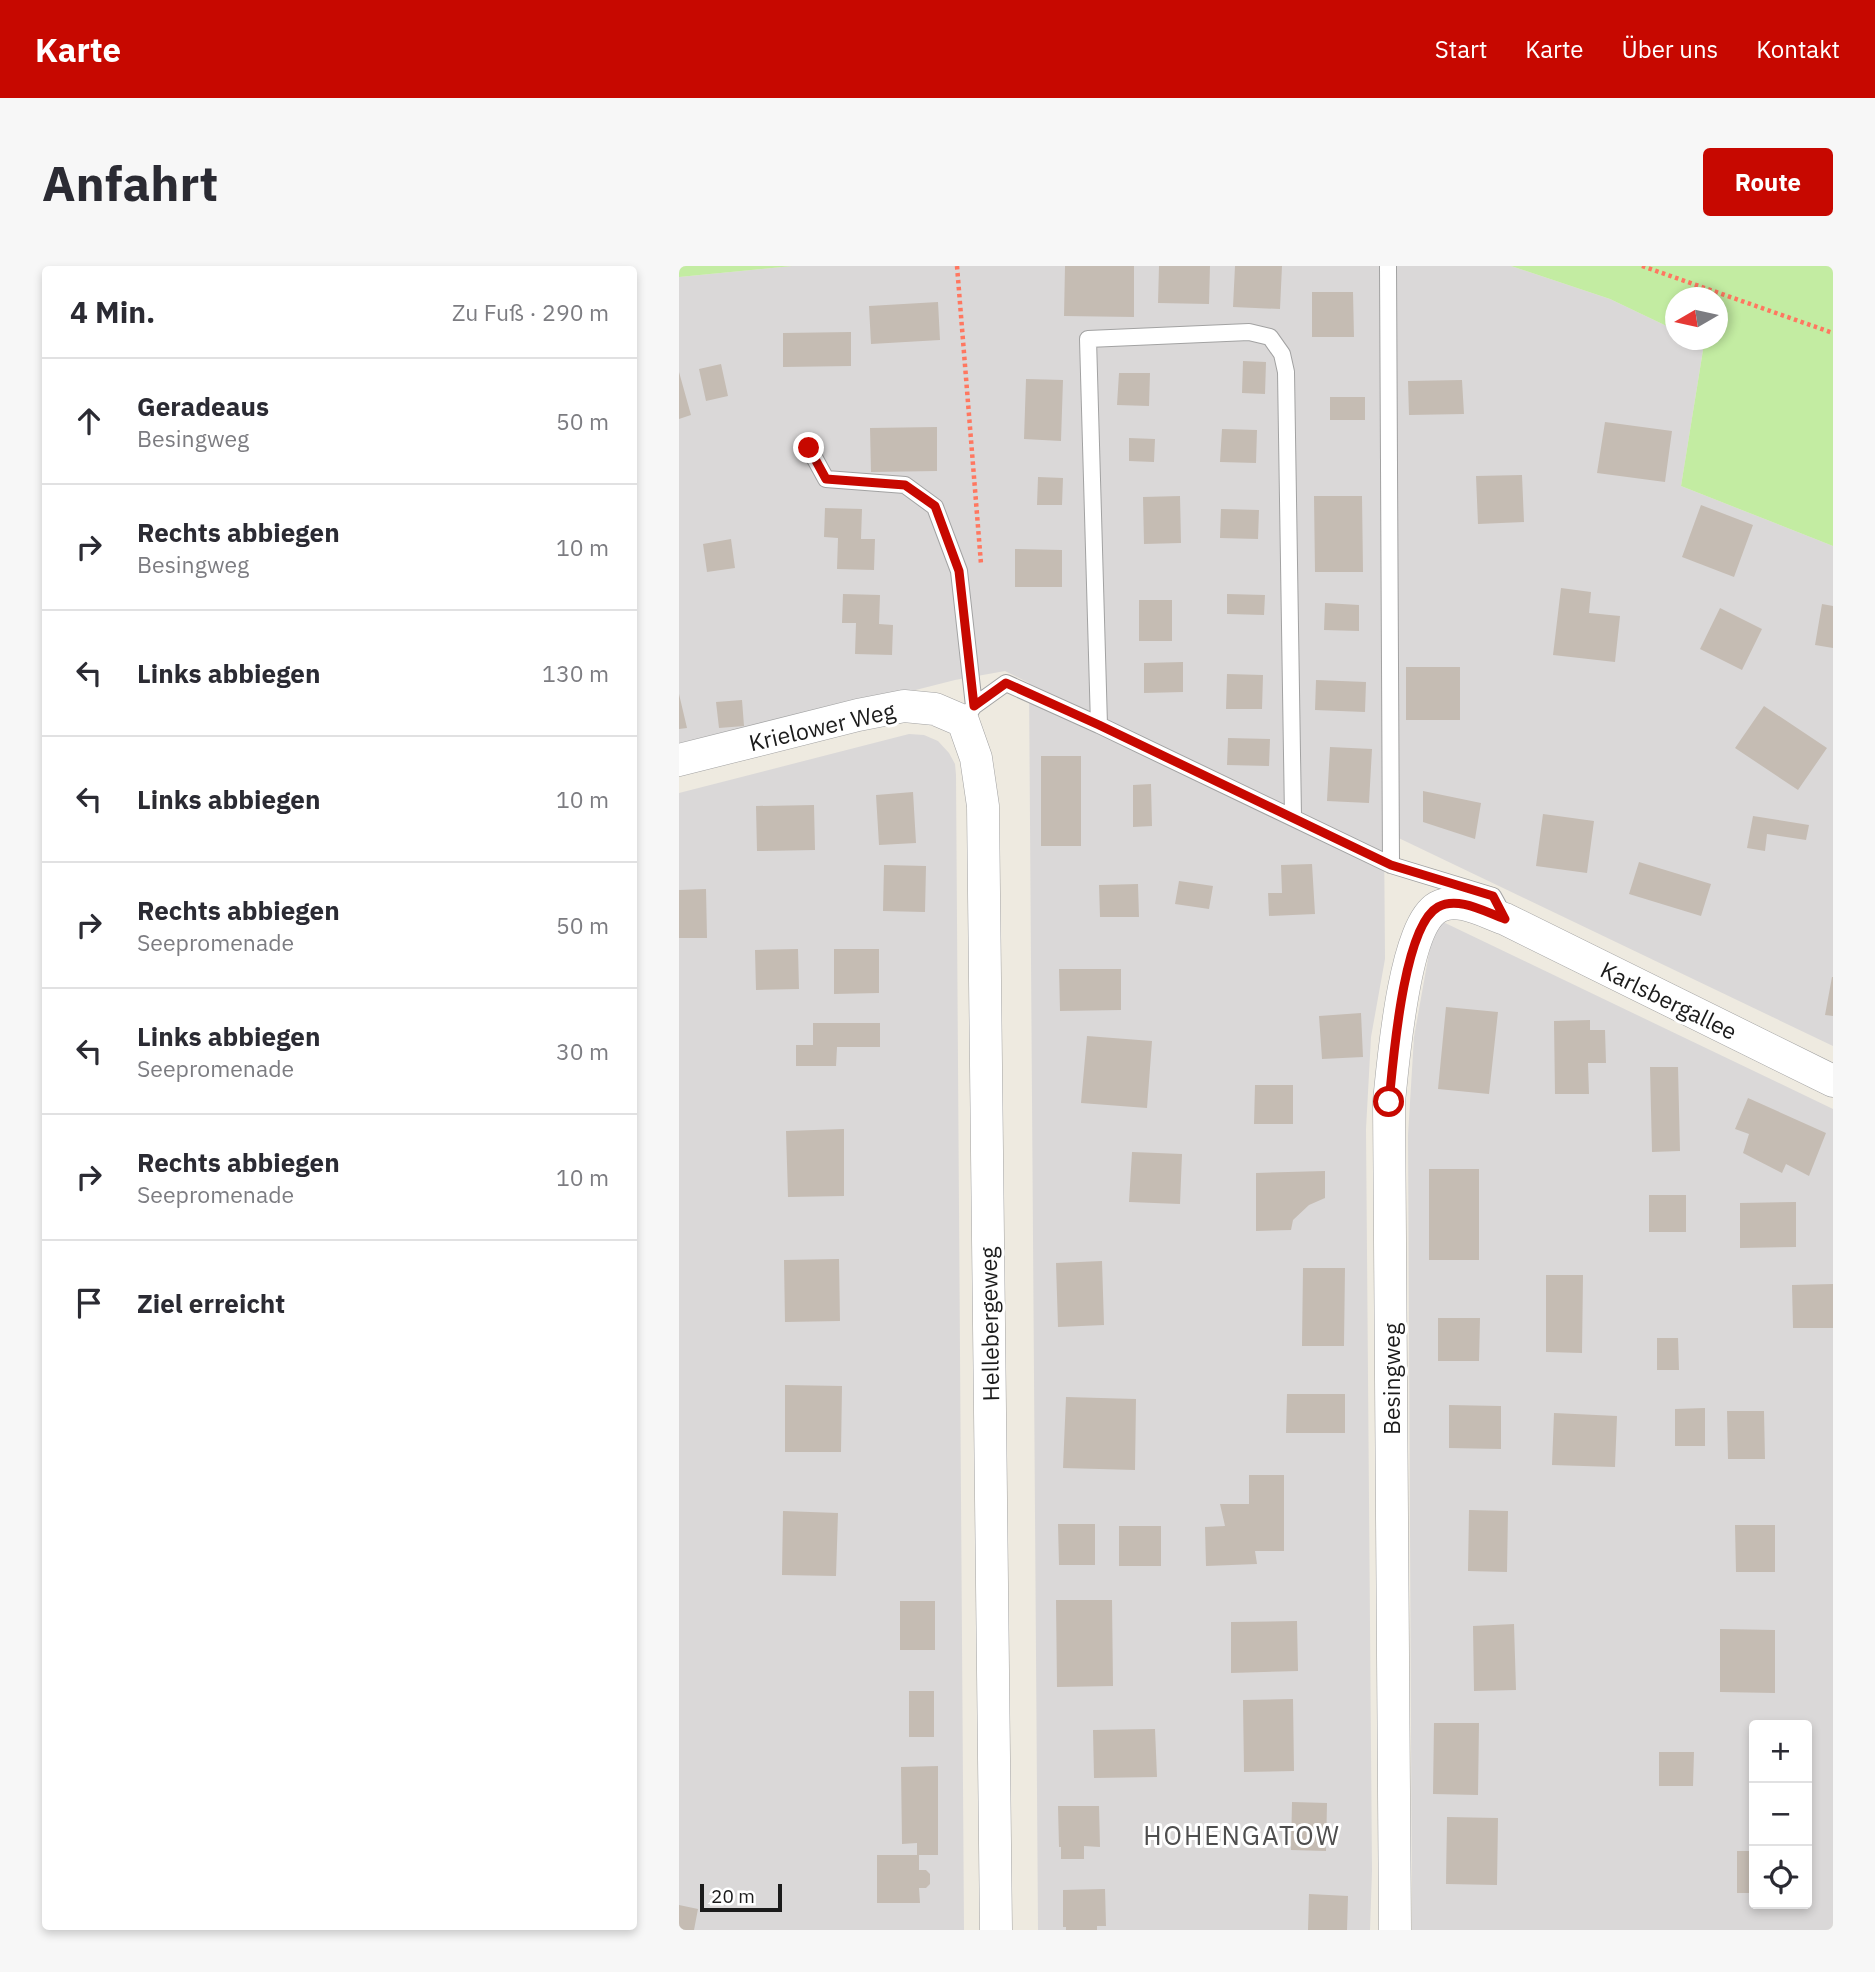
<!DOCTYPE html>
<html lang="de">
<head>
<meta charset="utf-8">
<style>
  :root { --surface:#fff; --page:#f7f7f7; --text:#2b2b33; --muted:#7c7c81; --line:#e1e1e2; --accent:#c70800 }
  body { margin:0; font-family:"IBM Plex Sans",sans-serif; background:var(--page); color:var(--text) }
  .controls { position:absolute; right:21px; bottom:21px; display:grid; overflow:hidden; border-radius:7px; box-shadow:0 4px 10px #0003 }
  .controls button { width:63px; height:63px; display:grid; place-items:center; padding:0; border:0; border-bottom:2px solid var(--line); background:var(--surface); color:var(--text); font:35px sans-serif }
  .compass { position:absolute; left:986px; top:21px; width:63px; height:63px; border-radius:50%; background:var(--surface); box-shadow:0 4px 10px #0003; rotate:261deg }
  .scale { position:absolute; left:21px; bottom:18px; width:82px; box-sizing:border-box; padding-left:7px; border:4px solid #1b1b1b; border-top:0; font-size:19px; line-height:24px; white-space:nowrap; color:#1b1b1b; -webkit-text-stroke:5px #fff; paint-order:stroke }
  .stop { position:absolute; width:21px; height:21px; margin:-16px; border:5px solid #c70800; border-radius:50%; background:#fff }
  .stop.end { background:#c70800; border-color:#fff; box-shadow:0 2px 7px #0008 }
  .list { margin:0; padding:0; list-style:none }
  h2 { display:flex; justify-content:space-between; align-items:center; height:91px; margin:0; padding:0 28px; font-size:30px }
  h2 small { font-size:23px; font-weight:400; color:var(--muted) }
  .list li { display:grid; grid-template-columns:46px 1fr auto; gap:21px; align-items:center; box-sizing:border-box; height:126px; padding:0 28px; border-top:2px solid var(--line) }
  .list b { display:block; font-size:26px; white-space:nowrap }
  .list p { margin:0; font-size:23px; white-space:nowrap; color:var(--muted) }
  .list em { font-size:23px; font-style:normal; color:var(--muted) }
  .icon { flex:none; width:38px; height:38px; fill:none; stroke:currentColor; stroke-width:2; stroke-linecap:round; stroke-linejoin:round }
  .map { position:relative; flex:none; width:1154px; height:1664px; overflow:hidden; border-radius:7px }
  header { display:flex; align-items:center; gap:42px; box-sizing:border-box; height:98px; padding:0 35px; background:var(--accent); color:#fff }
  header strong { font-size:33px }
  nav { display:flex; gap:38px; margin-inline-start:auto; font-size:24px }
  .intro { display:flex; align-items:center; justify-content:space-between; box-sizing:border-box; height:168px; padding:0 42px }
  h1 { margin:0; font-size:49px }
  .button { padding:18px 32px; border-radius:7px; background:var(--accent); color:#fff; font-size:24px; font-weight:700 }
  main { display:flex; gap:42px; padding:0 42px }
  aside { flex:1; background:var(--surface); border-radius:7px; box-shadow:0 4px 10px #0003 }
  .map>svg:first-child { display:block }
</style>
</head>
<body>
<header>
<strong>Karte</strong>
<nav><a>Start</a><a>Karte</a><a>Über uns</a><a>Kontakt</a></nav>
</header>
<div class="intro"><h1>Anfahrt</h1><a class="button">Route</a></div>
<main>
<aside>
<h2>4 Min.<small>Zu Fuß · 290 m</small></h2>
<ul class="list">
<li><svg class="icon" aria-label="ahead" viewBox="0 0 24 24"><path d="M12 20V5M6 11l6-6 6 6"/></svg><div><b>Geradeaus</b><p>Besingweg</p></div><em>50 m</em></li>
<li><svg class="icon" aria-label="right" viewBox="0 0 24 24"><path d="M7 20v-9h11M14 6l5 5-5 5"/></svg><div><b>Rechts abbiegen</b><p>Besingweg</p></div><em>10 m</em></li>
<li><svg class="icon" aria-label="left" viewBox="0 0 24 24"><path d="M17 20v-9H6M10 6l-5 5 5 5"/></svg><div><b>Links abbiegen</b></div><em>130 m</em></li>
<li><svg class="icon" aria-label="left" viewBox="0 0 24 24"><path d="M17 20v-9H6M10 6l-5 5 5 5"/></svg><div><b>Links abbiegen</b></div><em>10 m</em></li>
<li><svg class="icon" aria-label="right" viewBox="0 0 24 24"><path d="M7 20v-9h11M14 6l5 5-5 5"/></svg><div><b>Rechts abbiegen</b><p>Seepromenade</p></div><em>50 m</em></li>
<li><svg class="icon" aria-label="left" viewBox="0 0 24 24"><path d="M17 20v-9H6M10 6l-5 5 5 5"/></svg><div><b>Links abbiegen</b><p>Seepromenade</p></div><em>30 m</em></li>
<li><svg class="icon" aria-label="right" viewBox="0 0 24 24"><path d="M7 20v-9h11M14 6l5 5-5 5"/></svg><div><b>Rechts abbiegen</b><p>Seepromenade</p></div><em>10 m</em></li>
<li><svg class="icon" aria-label="arrive" viewBox="0 0 24 24"><path d="M6 21V4h12l-3 4 3 4H6"/></svg><div><b>Ziel erreicht</b></div></li>
</ul>
</aside>
<div class="map">
<svg width="1154" height="1664" viewBox="0 0 1154 1664">
  <rect width="100%" height="100%" fill="#eeeae0"/>
  <!-- residential -->
  <path fill="#dad8d8" fill-rule="evenodd" d="M113 0H832L931 33 996 64V74H1016L1025 78 1002 220 1154 280V780L705 565 706 693 692 771 687 863 693 1605 691 1664H359L350 417 326 405 276 414 0 484V11Z
    M230 468 245 469 259 475 270 487 276 498 277 509 285 1664H0V527Z
    M762 655 1154 843V1664H733L729 869 735 771 752 676ZM1075 1459H1128V1638H1075Z"/>
  <!-- grass -->
  <path fill="#c3eca2" d="M0 0H113L0 11Z
    M832 0H1154V280L1002 220 1025 78 1016 74H1038V32H996V64L931 33Z"/>
  <!-- building -->
  <path fill="#c5bcb3" d="M386 0H455V51L385 50Z
    M480 0H531L530 38 479 37Z
    M556 0H603L601 43 554 41Z
    M633 26H674L675 71H633Z
    M259 36 261 74 192 78 190 40Z
    M172 66V100L104 101V67Z
    M564 95 587 96 586 128 563 127Z
    M42 98 49 130 27 135 20 103Z
    M0 106 12 149 0 153Z
    M440 107H471L470 140 438 139Z
    M347 113 384 114 382 175 345 173Z
    M783 114 785 148 730 149 729 115Z
    M651 131H686V154H651Z
    M926 156 993 165 986 216 918 207Z
    M258 161V205L192 206 191 162Z
    M543 163 578 164 577 197 541 196Z
    M450 172 476 173 475 196 450 195Z
    M843 209 845 256 799 258 797 210Z
    M359 211 384 212 383 239H358Z
    M501 230 502 277 465 278 464 231Z
    M635 230H683L684 306H636Z
    M1022 239 1074 259 1055 311 1003 291Z
    M146 242 183 243 182 273H196L195 304 158 303 159 272 145 271Z
    M542 243 580 244 579 273 541 272Z
    M52 273 56 302 28 306 24 278Z
    M336 283 383 284V321H336Z
    M882 322 912 326 910 347 941 350 936 396 874 389Z
    M164 328 201 329 200 358 214 359 213 389 176 388 177 357H163Z
    M548 328 586 329 585 349 548 348Z
    M460 334H493V375H460Z
    M646 337 680 339V365L645 364Z
    M1143 338 1154 340V382L1136 379Z
    M1041 342 1083 363 1063 404 1021 383Z
    M504 396V426L465 427V397Z
    M727 401H781V454H727Z
    M548 408 584 409 583 443H547Z
    M637 414 687 416 686 446 636 444Z
    M0 428 8 462 0 463Z
    M63 434 65 460 40 462 37 436Z
    M1085 440 1148 482 1119 524 1056 482Z
    M549 472 591 473 590 500 548 499Z
    M651 481 693 483 690 537 648 535Z
    M362 490H402V580H362Z
    M472 518 473 560 454 561V519Z
    M744 525 802 537 796 573 744 556Z
    M234 526 237 577 200 579 197 529Z
    M135 539 136 584 78 585 77 540Z
    M864 548 915 555 908 607 857 600Z
    M1074 550 1130 559 1127 574 1088 568 1086 585 1068 582Z
    M960 596 1032 618 1022 650 950 628Z
    M633 598 636 648 590 650 589 627H603L602 599Z
    M205 599 247 600 246 646 204 645Z
    M500 615 534 620 530 643 496 638Z
    M459 618 460 651H421L420 619Z
    M27 623 28 672H0V624Z
    M119 683 120 723 77 724 76 684Z
    M155 683H200V727L155 728Z
    M380 703H442V744L381 745Z
    M1153 711H1154V750L1146 749Z
    M767 741 819 746 810 828 759 823Z
    M682 747 684 791 643 793 640 750Z
    M911 754V764H926L927 797H909L910 828H876L875 755Z
    M134 757H201V781H158L157 800H117V779H134Z
    M408 770 473 775 468 842 402 837Z
    M971 801H999L1001 885 973 886Z
    M576 819H614V858H575Z
    M1069 832 1147 867 1130 910 1107 898 1103 907 1064 887 1070 868 1056 863Z
    M165 863V930L109 931 107 865Z
    M453 886 503 888 501 938 450 936Z
    M750 903H800V994H750Z
    M646 905V932L630 939 614 954 612 964 577 965V907Z
    M970 929H1007V966H970Z
    M1117 936V981L1061 982V937Z
    M160 993 161 1055 106 1056 105 994Z
    M423 995 425 1059 379 1061 377 997Z
    M624 1002H666L665 1080H623Z
    M867 1009H904L903 1087 867 1086Z
    M1154 1018V1062H1114L1113 1019Z
    M759 1052H801L800 1095H759Z
    M978 1072H999L1000 1104H978Z
    M106 1119 163 1120 162 1186H106Z
    M608 1128H666V1167H607Z
    M387 1131 457 1133 456 1204 384 1202Z
    M770 1139 822 1140V1183L770 1182Z
    M1026 1142V1180H996V1143Z
    M1048 1145H1085L1086 1193H1049Z
    M875 1147 938 1150 936 1201 873 1199Z
    M570 1209H605V1285H576L578 1298 527 1300 526 1261 546 1260 541 1238H570Z
    M790 1244 829 1245 828 1306 789 1305Z
    M104 1245 159 1247 157 1310 103 1309Z
    M379 1258H416V1299H380Z
    M1056 1259H1096V1306H1057Z
    M440 1260H482V1300H440Z
    M377 1334H433L434 1420 378 1421Z
    M221 1335H256V1384H221Z
    M618 1355 619 1405 552 1407V1356Z
    M835 1358 837 1424 795 1425 794 1360Z
    M1041 1363 1096 1364V1427L1041 1426Z
    M230 1425H255V1471H230Z
    M614 1433 615 1505 565 1506 564 1434Z
    M755 1457H800L799 1529 754 1528Z
    M476 1463 478 1511 415 1512 414 1464Z
    M980 1486H1015L1014 1520H980Z
    M259 1500V1589H240V1604H247L251 1608V1618L247 1622H240L241 1637H198V1589H238V1577L223 1578 222 1501Z
    M613 1536 648 1537 647 1585 612 1584Z
    M379 1540H420L421 1581 405 1580V1593H382V1581H380Z
    M768 1551 819 1552 818 1619 767 1618Z
    M1058 1585H1075V1627H1058Z
    M426 1623 427 1660H418V1664H387V1661H384V1624Z
    M630 1628 669 1630 668 1664H629Z
    M0 1639 19 1643 15 1664H0Z"/>
  <g fill="none" stroke-linecap="round" stroke-linejoin="round">
    <!-- service casing -->
    <g stroke="#a2a2a2" stroke-width="18">
      <path id="service" d="M709 0 712 599
        M130 182 147 213 226 219 256 241 280 305 295 440 284 455
        M295 440 327 417 420 459
        M614 551 607 106 603 88 591 71 570 66 409 73 420 459 712 599 814 630 825 650"/>
    </g>
    <!-- minor casing -->
    <g stroke="#a2a2a2" stroke-width="33">
      <path id="minor" d="M0 494 179 449 225 440 256 443 284 455 297 492 304 540 317 1664
        M716 1664 710 836C714 797 725 660 759 641 779 630 806 646 826 653L1154 815"/>
    </g>
    <!-- path -->
    <path stroke="#ff7760" stroke-width="4.5" stroke-dasharray="3.5 3.5" stroke-linecap="butt" d="M278 0 302 298
      M963 0 1154 67"/>
    <!-- service -->
    <use href="#service" stroke="#fff" stroke-width="16"/>
    <!-- minor -->
    <use href="#minor" stroke="#fff" stroke-width="32"/>
  </g>
  <g fill="none" stroke-linecap="round" stroke-linejoin="round">
    <!-- route -->
    <path stroke="#c70800" stroke-width="9" d="M130 182 147 213 226 219 256 240 280 305 295 440 327 417 420 459 712 599 814 630 826 653C806 646 779 630 759 641 724 660 714 797 710 836"/>
  </g>
  <g text-anchor="middle" dominant-baseline="central" stroke-width="6" stroke-linejoin="round" paint-order="stroke">
    <!-- street labels -->
    <g font-size="23" fill="#1b1b1b" stroke="#fff">
      <text transform="translate(143 460) rotate(-13)">Krielower Weg</text>
      <text transform="translate(990 734) rotate(26)">Karlsbergallee</text>
      <text transform="translate(310 1058) rotate(-91)">Hellebergeweg</text>
      <text transform="translate(712 1113) rotate(-90)">Besingweg</text>
    </g>
    <!-- quarter labels -->
    <g font-size="26" letter-spacing="2" fill="#4e4e4e" stroke="#fff">
      <text x="563" y="1569">HOHENGATOW</text>
    </g>
  </g>
</svg>
<div class="controls">
<button>+</button>
<button>−</button>
<button><svg class="icon" aria-label="locate" viewBox="0 0 24 24"><circle cx="12" cy="12" r="6"/><path d="M12 2v4M12 18v4M2 12h4M18 12h4"/></svg></button>
</div>
<svg class="compass" viewBox="-18 -18 36 36"><path d="M0-13l5 13h-10z" fill="#e53935"/><path d="M0 13l5-13h-10z" fill="#7c7c81"/></svg>
<div class="scale">20 m</div>
<div class="stop" style="left:710px;top:836px"></div>
<div class="stop end" style="left:130px;top:182px"></div>
</div>
</main>
</body>
</html>
